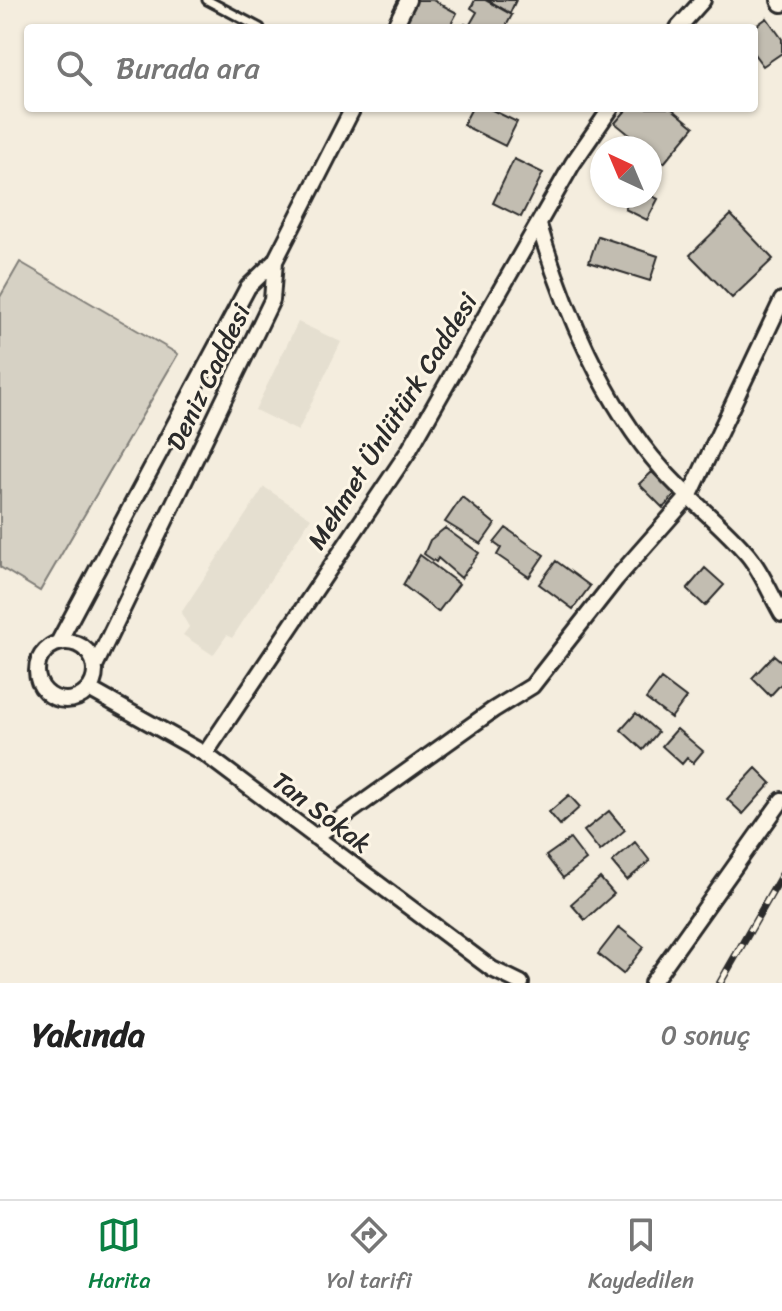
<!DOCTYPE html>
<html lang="tr">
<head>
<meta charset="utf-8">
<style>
  :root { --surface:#fff; --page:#f6f6f6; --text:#222; --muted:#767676; --line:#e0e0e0; --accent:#0b8043 }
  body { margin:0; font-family:Sriracha,sans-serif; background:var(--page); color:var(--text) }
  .compass { position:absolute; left:590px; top:136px; width:72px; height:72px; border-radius:50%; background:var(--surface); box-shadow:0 2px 6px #0004; rotate:316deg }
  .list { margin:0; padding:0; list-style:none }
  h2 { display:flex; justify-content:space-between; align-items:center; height:104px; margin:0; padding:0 32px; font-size:34px }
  h2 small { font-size:26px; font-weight:400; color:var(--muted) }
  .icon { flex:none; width:44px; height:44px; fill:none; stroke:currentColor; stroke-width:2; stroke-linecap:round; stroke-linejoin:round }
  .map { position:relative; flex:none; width:782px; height:983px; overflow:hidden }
  .search { position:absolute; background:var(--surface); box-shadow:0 2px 6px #0004; left:24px; right:24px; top:24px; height:88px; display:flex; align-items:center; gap:20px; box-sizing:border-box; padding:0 28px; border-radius:8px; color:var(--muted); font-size:30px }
  .sheet { height:216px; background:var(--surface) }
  nav { display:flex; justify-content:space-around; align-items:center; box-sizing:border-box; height:112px; border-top:2px solid var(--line); background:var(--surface); font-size:22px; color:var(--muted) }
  nav a { display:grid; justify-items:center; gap:4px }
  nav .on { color:var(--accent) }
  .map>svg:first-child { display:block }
</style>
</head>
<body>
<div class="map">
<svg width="782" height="983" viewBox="0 0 782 983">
  <rect width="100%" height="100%" fill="#f4edde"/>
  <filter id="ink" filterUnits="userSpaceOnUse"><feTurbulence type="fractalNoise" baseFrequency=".0125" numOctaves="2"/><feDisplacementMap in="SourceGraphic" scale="16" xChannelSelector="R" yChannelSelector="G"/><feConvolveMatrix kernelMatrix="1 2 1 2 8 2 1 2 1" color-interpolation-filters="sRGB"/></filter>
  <g filter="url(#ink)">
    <!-- built -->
    <path fill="#e5dfd0" d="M298 322 341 342 298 431 255 410Z
      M264 487 311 518 232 638 227 635 213 655 183 635 189 627 181 613Z"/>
    <!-- green -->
    <path fill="#d6d1c4" stroke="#807e78" stroke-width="2" d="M20 262 178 354 40 591 0 567V297Z"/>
    <!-- building -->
    <path fill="#c2bdb1" stroke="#2b2b2b" stroke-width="2" d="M413 0H433L457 13 449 28H398Z
      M475 0H485L512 15 505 28H462L465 24 469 26 477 12 471 8Z
      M488 0H516L510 13Z
      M767 18 782 39V53L763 66 754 54 753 28Z
      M472 108H488L517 122 505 146 463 125Z
      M628 108H671L694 127 664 163 615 123Z
      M514 159 543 173 521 217 493 203Z
      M650 195 658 199 647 220 625 209 631 196Z
      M731 215 773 259 732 298 690 255Z
      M598 236 658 256 650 281 589 262Z
      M652 472 675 495 663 508 639 484Z
      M462 497 495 524 481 544 445 522Z
      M445 528 479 553 461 578 438 558 436 562 424 554 430 540Z
      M506 528 544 555 529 577 497 555 501 548 494 543Z
      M420 555 459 584 438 612 403 585Z
      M556 561 590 586 573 609 539 584Z
      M705 568 724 585 705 606 687 589Z
      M774 655 782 662V683L770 696 752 678Z
      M661 679 686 698 671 718 646 699Z
      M636 713 658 732 643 750 621 730Z
      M677 729 703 751 693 763 687 758 682 764 662 746Z
      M756 768 771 783 743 814 727 799Z
      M569 795 580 807 560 825 549 812Z
      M609 811 625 830 600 851 584 831Z
      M570 839 586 860 563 878 546 856Z
      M635 842 650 861 627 880 612 862Z
      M600 878 614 894 585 920 571 904Z
      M619 927 644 947 623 974 598 954Z"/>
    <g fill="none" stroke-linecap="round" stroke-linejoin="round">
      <!-- lane casing -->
      <g stroke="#2b2b2b" stroke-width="13">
        <path id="lane" d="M207 0 260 28"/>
      </g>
      <!-- street casing -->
      <g stroke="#2b2b2b" stroke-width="20">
        <path id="street" d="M394 28 408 0
          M678 28 703 0
          M539 225C563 307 605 405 662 469 689 500 722 524 748 555 762 572 771 595 782 614
          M37 671a29 29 0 1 1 58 0a29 29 0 1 1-58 0Z
          M58 643 248 287 275 261
          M95 666 272 300 275 261 353 108
          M89 689 205 754 492 969 521 983
          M205 754 408 452 573 163 611 108
          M315 837 493 710 532 686 616 579 690 495 782 300
          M652 983 782 800"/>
      </g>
      <!-- secondary casing -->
      <g stroke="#2b2b2b" stroke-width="24">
        <path id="secondary" d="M781 0 782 2"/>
      </g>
      <!-- lane -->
      <use href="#lane" stroke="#fcf5e5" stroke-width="7"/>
      <!-- street -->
      <use href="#street" stroke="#fcf5e5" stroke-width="14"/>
      <!-- secondary -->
      <use href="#secondary" stroke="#fcf5e5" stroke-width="18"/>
      <!-- rail casing -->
      <g stroke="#2b2b2b" stroke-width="8">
        <path id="rail" d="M720 983 782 875"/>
      </g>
      <!-- rail -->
      <use href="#rail" stroke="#fcf5e5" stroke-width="5" stroke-dasharray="15" stroke-linecap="butt"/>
    </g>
  </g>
  <g text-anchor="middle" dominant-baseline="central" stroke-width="6" stroke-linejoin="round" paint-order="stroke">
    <!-- street labels -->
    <g font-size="26" fill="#2b2b2b" stroke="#fcf5e5">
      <text transform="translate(208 377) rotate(-64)">Deniz Caddesi</text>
      <text transform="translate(392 421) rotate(-58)">Mehmet Ünlütürk Caddesi</text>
      <text transform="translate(322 812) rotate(37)">Tan Sokak</text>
    </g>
  </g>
</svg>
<svg class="compass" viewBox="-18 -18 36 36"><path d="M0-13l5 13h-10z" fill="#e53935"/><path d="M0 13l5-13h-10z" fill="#767676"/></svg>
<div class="search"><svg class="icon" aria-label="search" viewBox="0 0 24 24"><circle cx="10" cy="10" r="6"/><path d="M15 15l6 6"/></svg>Burada ara</div>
</div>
<section class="sheet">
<h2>Yakında<small>0 sonuç</small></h2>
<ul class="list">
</ul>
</section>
<nav>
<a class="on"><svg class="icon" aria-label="map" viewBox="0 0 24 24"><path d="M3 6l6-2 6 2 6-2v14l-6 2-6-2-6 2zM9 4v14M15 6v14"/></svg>Harita</a>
<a><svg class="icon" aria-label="directions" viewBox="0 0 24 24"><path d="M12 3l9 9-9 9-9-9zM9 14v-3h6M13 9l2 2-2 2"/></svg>Yol tarifi</a>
<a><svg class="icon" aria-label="saved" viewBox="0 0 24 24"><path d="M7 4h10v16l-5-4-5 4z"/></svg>Kaydedilen</a>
</nav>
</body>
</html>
